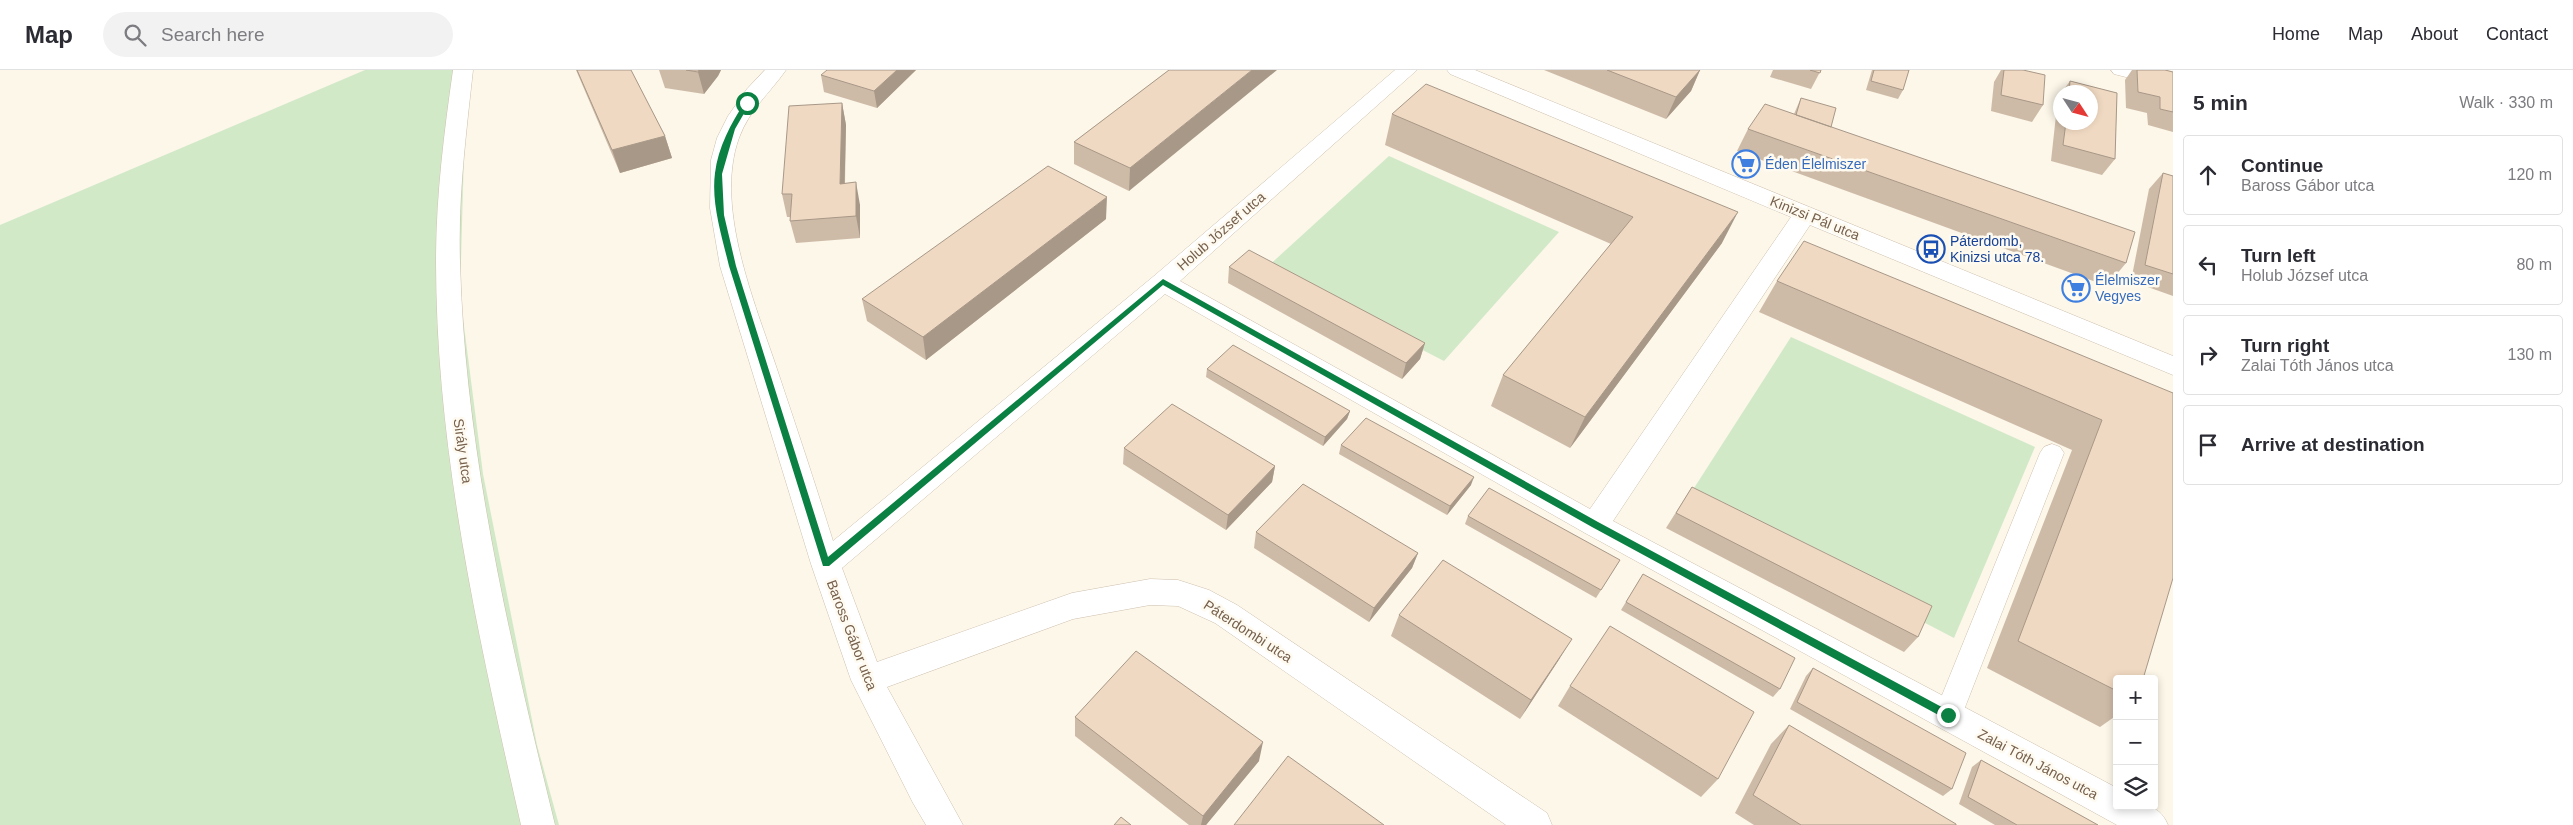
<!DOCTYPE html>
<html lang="en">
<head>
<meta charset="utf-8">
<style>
  :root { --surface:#fff; --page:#f2f2f3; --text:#2b2b33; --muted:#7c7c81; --line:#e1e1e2 }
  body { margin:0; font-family:Arial,sans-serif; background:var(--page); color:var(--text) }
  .controls { position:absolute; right:15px; bottom:15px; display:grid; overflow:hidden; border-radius:5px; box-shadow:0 2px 8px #0003 }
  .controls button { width:45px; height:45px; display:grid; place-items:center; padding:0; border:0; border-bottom:1px solid var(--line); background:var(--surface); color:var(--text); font:25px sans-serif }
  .compass { position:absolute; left:2053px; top:15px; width:45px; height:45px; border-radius:50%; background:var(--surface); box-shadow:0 2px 8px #0003; rotate:126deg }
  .stop { position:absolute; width:15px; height:15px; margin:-11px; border:4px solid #0b8043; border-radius:50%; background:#fff }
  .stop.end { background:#0b8043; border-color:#fff; box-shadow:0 1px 5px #0008 }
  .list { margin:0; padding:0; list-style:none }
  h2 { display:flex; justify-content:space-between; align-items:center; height:65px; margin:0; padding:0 20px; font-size:21px }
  h2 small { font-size:16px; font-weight:400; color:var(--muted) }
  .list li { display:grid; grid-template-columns:32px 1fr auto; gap:15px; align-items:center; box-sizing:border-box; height:80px; margin:0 10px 10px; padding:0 10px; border:1px solid var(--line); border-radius:5px }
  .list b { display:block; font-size:19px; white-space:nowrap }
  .list p { margin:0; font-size:16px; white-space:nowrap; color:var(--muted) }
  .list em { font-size:16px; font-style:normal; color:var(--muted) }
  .icon { flex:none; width:28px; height:28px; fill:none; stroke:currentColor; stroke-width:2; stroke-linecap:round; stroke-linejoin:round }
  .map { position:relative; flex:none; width:2173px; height:755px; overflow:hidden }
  header { display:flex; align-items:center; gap:30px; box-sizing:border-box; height:70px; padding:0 25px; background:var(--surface); border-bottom:1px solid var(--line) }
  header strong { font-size:24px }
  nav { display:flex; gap:28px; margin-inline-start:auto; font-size:18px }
  .search { width:350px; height:45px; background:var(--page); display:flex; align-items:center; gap:12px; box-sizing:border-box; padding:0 18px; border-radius:28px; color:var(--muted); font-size:19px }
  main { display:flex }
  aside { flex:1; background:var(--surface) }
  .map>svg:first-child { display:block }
</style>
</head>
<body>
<header>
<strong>Map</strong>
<div class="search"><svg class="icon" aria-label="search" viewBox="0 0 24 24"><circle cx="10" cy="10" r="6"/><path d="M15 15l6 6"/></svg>Search here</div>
<nav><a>Home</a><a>Map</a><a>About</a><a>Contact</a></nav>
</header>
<main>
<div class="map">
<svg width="2173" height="755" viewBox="0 0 2173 755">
  <rect width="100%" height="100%" fill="#fcf7e9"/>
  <!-- green -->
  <path fill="#d2e9c8" d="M365 0H471L465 47 460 225 483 404 537 675 559 755H0V155Z
    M1389 86 1559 162 1444 291 1265 199Z
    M1791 267 2035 377 1954 568 1687 429Z"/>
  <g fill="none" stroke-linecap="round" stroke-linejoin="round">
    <!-- service casing -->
    <g stroke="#cec0af" stroke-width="1">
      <path id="service" d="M2052 374 2060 377 2064 383 1962 645 1958 654 1948 658 1938 654 1934 645 2040 383 2044 377Z"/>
    </g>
    <!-- minor casing -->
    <g stroke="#cec0af" stroke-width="1">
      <path id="minor" d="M453 0H473C466 64 458 127 460 192 465 383 510 570 555 755H521C479 570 436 382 436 191 436 127 444 63 453 0Z
        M765 0H786C770 23 749 40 739 68 713 139 758 240 780 308 798 362 816 416 833 471L1154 206 1395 0H1417L1180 211 1590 439 1791 147 1450 4 1447 0H1475L2173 286V305L1810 155 1613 451 2117 718V736C2140 736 2158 731 2168 755H2117L1585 463 1165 224 842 498 877 592 1072 523 1150 509 1178 510 1209 520 1237 535 1547 743 1552 755H1506L1215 553 1178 536 1150 535 1073 549 887 617 963 755H926L913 733 851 610 811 494 720 196 710 138 711 90 717 68 728 46 747 19Z
        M2111 0H2145L2173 7V19L2114 4Z"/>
    </g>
    <!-- service -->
    <use href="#service" fill="#fff" fill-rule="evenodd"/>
    <!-- minor -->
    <use href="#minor" fill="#fff" fill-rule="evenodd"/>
  </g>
  <!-- wall -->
  <path fill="#cebba7" d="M576 0H631L665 66 672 88 620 103Z
    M659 0H721L718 6 704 24 665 18Z
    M916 0 877 38 824 22 821 5Z
    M1169 0 1129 121 1074 94V72Z
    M1544 0H1700L1691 21 1666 49Z
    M1773 0H1821L1811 19 1770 7Z
    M1872 0H1909L1903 20 1898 29 1866 20Z
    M2001 0H2023L2043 35 2032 52 1991 41 1994 12Z
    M2132 0H2165L2173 2V62L2148 55 2147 43 2126 38 2125 10Z
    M2070 11 2117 23 2115 89 2102 105 2051 91 2058 27 2060 24V52H2090V22H2062Z
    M1801 28 1831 57 2126 193 2107 216 1737 81 1748 59 1794 44 1797 37Z
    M842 33 846 55 845 113 860 135V168L796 173 790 151V147H787L782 124Z
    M1392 44 1722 173 1570 378 1491 336 1503 305 1611 174 1385 75Z
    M2163 103 2173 106V226L2131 211 2149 119Z
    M1106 149 926 290 867 251 862 229Z
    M1229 197 1425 273 1420 289 1402 309 1228 213Z
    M1777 211 2173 323 2117 609V645L2100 657 1987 598 2072 380 1759 242Z
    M1207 299 1350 341 1347 349 1323 376 1206 307Z
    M1341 375 1471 415 1447 445 1339 384Z
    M1124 378 1275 396 1272 412 1226 460 1123 394Z
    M1692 417 1918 567 1904 582 1666 458Z
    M1468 446 1620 490 1596 528 1465 454Z
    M1256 462 1418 483 1412 498 1369 552 1254 478Z
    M1643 504 1780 619 1773 627 1621 540Z
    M1399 545 1560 588 1520 649 1391 566Z
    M1813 598 1952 719 1943 726 1790 639 1806 606Z
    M1570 616 1718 709 1701 727 1558 636Z
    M1075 647 1259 691 1206 755H1189L1075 666Z
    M1789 655 1956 755H1754L1735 743 1771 674Z
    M1981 690 2098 755H1995L1959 734 1972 697Z"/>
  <!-- shaded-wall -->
  <path fill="#a89888" d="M699 0H721L718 6 704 24 698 2Z
    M897 0H916L877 38 874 21Z
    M1252 0H1277L1129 121 1130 98Z
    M1700 0 1691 21 1666 49 1676 27Z
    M842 33 846 55 844 136 840 114Z
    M665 66 672 88 620 103 612 80Z
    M856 112 860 135V168L856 146Z
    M1107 127 1106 149 926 290 923 267Z
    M1738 142 1722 173 1570 378 1585 347Z
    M1425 273 1420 289 1402 309 1406 293Z
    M1350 341 1347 349 1323 376 1325 367Z
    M1275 396 1272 412 1226 460 1228 445Z
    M1474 407 1471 415 1447 445 1450 436Z
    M1418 483 1412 498 1369 552 1374 538Z
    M1572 569 1560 588 1520 649 1531 630Z
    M1263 672 1259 691 1206 755H1201L1203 746Z"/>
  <!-- building -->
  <path fill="#f0d9c2" stroke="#a89888" d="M577 0H631L665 66 612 80Z
    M686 0H699L698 2Z
    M827 0H897L874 21 821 5Z
    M1169 0H1252L1130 98 1074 72Z
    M1607 0H1700L1676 27Z
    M1810 0H1821L1820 3Z
    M1874 0H1909L1903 20 1871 11Z
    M2004 0H2023L2045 5 2043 35 2001 25Z
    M2137 0H2165L2173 2V42L2160 39V27L2138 22Z
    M2070 11 2117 23 2115 89 2063 75 2066 52H2090V22H2069Z
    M1426 14 1738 142 1585 347 1503 305 1633 147 1392 44Z
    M1801 28 1836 38 1831 57 1796 45Z
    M842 33 840 114 856 112V146L790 151 792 124H782L789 36Z
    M1765 34 2135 162 2126 193 1748 59Z
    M1048 96 1107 127 923 267 862 229Z
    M2163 103 2173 106V204L2145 195Z
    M1804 171 2173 323V508L2143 609H2117V621L2018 571 2102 350 1777 211Z
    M1249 180 1425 273 1406 293 1229 197Z
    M1233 275 1350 341 1325 367 1207 299Z
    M1172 334 1275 396 1228 445 1124 378Z
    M1366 348 1474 407 1450 436 1341 375Z
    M1303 414 1418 483 1374 538 1256 462Z
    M1692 417 1932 536 1918 567 1676 443Z
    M1489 418 1620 490 1601 520 1468 446Z
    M1443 490 1572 569 1531 630 1399 545Z
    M1643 504 1795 588 1780 619 1626 532Z
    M1610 556 1754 642 1718 709 1570 616Z
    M1136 581 1263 672 1203 746 1075 647Z
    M1813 598 1966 683 1952 719 1797 632Z
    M1789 655 1956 754V755H1801L1753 725Z
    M1288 686 1384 755H1234Z
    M1981 690 2098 755H2017L1968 727Z
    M1121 747 1131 755H1114Z"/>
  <!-- route -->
  <path fill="#0b8043" d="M745 32 750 33 735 59 722 104 724 145 736 196 828 487 1163 209 1598 452 1951 642V648H1944L1592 457 1163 215 829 496H823L729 196C722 167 711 133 715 103 718 78 731 53 745 32Z"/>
  <!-- icons -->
  <defs>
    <g id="supermarket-ring" transform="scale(1.4375)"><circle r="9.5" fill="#fefaf0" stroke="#3f7fe0" stroke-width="1.5"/><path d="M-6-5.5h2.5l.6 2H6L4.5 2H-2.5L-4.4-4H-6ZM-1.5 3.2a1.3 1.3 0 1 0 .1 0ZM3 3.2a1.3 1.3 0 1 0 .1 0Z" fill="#3f7fe0"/></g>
    <g id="bus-ring" transform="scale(1.4375)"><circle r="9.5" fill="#fefaf0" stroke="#1a4fb4" stroke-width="1.5"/><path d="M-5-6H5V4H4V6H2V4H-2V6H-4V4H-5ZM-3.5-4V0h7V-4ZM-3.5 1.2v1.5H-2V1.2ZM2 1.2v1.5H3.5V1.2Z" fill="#1a4fb4"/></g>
  </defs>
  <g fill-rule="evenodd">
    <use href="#supermarket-ring" x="1746" y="94"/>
    <use href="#bus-ring" x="1931" y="179"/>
    <use href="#supermarket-ring" x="2076" y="218"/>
  </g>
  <g text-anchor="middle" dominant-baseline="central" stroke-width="5" stroke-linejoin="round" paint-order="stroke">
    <!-- shop labels -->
    <g font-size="14" fill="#366cbe" stroke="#fefaf0" text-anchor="start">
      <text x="1765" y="94">Éden Élelmiszer</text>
      <text x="2095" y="210">Élelmiszer<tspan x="2095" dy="16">Vegyes</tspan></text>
    </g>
    <!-- street labels -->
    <g font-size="14" fill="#76604d" stroke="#fefaf0">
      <text transform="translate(1815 148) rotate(22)">Kinizsi Pál utca</text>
      <text transform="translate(1221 161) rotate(-41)">Holub József utca</text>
      <text transform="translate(463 381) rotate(82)">Sirály utca</text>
      <text transform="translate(1248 561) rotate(33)">Páterdombi utca</text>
      <text transform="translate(852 565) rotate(69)">Baross Gábor utca</text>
      <text transform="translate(2038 694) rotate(28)">Zalai Tóth János utca</text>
    </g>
    <!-- transit labels -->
    <g font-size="14" fill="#164399" stroke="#fefaf0" text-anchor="start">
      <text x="1950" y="171">Páterdomb,<tspan x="1950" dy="16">Kinizsi utca 78.</tspan></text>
    </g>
  </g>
</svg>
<div class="controls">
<button>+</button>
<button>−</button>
<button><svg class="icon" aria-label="layers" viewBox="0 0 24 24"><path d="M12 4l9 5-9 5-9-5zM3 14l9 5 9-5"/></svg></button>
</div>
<svg class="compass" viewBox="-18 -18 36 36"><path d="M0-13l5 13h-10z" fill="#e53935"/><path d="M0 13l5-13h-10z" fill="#7c7c81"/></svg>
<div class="stop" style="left:747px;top:33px"></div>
<div class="stop end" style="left:1948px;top:645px"></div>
</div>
<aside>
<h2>5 min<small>Walk · 330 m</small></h2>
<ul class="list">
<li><svg class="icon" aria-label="ahead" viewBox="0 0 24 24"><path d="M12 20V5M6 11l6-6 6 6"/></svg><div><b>Continue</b><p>Baross Gábor utca</p></div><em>120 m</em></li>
<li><svg class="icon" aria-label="left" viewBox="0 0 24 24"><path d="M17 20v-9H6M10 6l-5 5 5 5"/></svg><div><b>Turn left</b><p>Holub József utca</p></div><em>80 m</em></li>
<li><svg class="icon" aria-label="right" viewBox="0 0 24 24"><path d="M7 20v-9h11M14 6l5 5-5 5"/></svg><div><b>Turn right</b><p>Zalai Tóth János utca</p></div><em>130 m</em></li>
<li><svg class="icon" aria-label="arrive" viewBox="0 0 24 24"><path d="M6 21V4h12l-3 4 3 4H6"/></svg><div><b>Arrive at destination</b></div></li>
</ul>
</aside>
</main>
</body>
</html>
